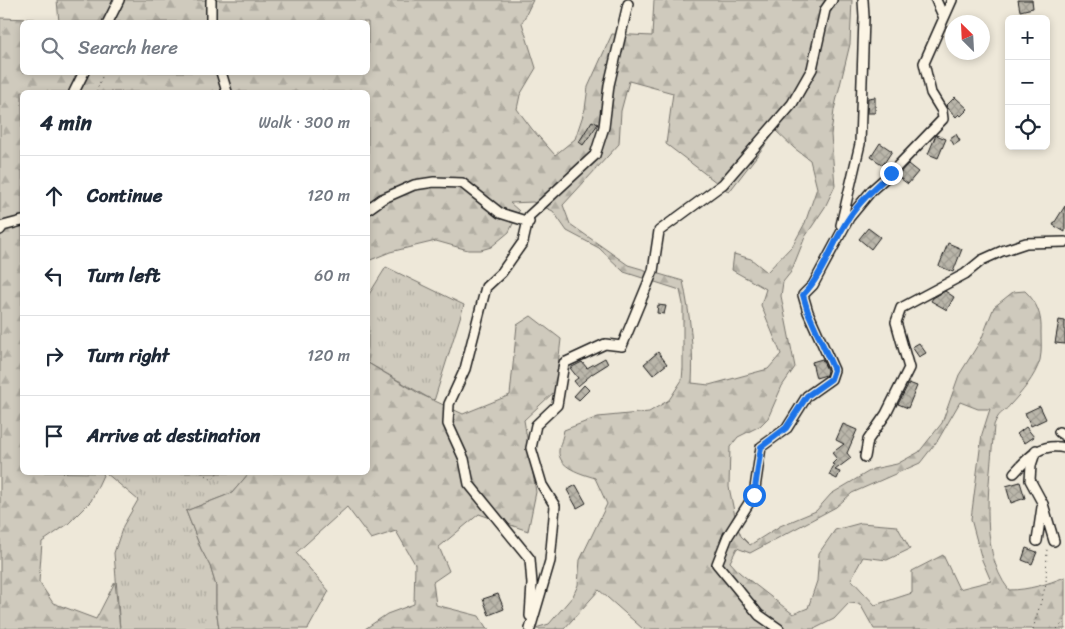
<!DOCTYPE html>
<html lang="en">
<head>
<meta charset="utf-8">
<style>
  :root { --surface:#fff; --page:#f6f6f7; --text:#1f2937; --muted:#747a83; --line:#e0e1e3 }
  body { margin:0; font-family:Sriracha,sans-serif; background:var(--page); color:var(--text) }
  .controls { position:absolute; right:15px; top:15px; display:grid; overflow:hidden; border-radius:8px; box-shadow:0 2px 8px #0003 }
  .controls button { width:45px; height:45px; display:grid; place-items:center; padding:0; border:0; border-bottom:1px solid var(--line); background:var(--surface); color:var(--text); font:25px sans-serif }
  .compass { position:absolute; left:945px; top:15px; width:45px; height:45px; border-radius:50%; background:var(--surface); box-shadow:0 2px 8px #0003; rotate:336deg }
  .stop { position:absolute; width:15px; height:15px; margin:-11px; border:4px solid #1a73e8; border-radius:50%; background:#fff }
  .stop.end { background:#1a73e8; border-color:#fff; box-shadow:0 1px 5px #0008 }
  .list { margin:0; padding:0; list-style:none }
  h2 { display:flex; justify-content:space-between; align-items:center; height:65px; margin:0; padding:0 20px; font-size:21px }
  h2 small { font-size:16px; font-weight:400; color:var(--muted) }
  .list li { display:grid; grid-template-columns:32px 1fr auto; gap:15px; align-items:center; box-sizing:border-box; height:80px; padding:0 20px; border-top:1px solid var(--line) }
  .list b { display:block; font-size:19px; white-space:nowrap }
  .list em { font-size:16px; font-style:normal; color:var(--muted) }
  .icon { flex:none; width:28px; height:28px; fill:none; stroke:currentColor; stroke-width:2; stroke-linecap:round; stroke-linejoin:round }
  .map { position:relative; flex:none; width:1065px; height:629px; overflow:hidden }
  .search { position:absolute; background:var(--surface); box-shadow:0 2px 8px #0003; left:20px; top:20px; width:350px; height:55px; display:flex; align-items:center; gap:12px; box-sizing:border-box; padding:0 18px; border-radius:8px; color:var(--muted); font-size:19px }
  .panel { position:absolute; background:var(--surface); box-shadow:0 2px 8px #0003; left:20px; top:90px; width:350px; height:385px; border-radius:8px }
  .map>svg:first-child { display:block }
</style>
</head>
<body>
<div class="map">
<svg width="1065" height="629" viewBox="0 0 1065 629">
  <defs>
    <pattern id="grass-tufts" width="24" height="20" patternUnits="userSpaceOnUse" patternTransform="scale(1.25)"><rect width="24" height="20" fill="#cfcabd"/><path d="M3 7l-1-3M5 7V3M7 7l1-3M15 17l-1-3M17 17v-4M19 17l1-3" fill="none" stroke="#b1ada2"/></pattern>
    <pattern id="forest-firs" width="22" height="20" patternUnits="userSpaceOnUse" patternTransform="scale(1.25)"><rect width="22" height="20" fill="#cfcabd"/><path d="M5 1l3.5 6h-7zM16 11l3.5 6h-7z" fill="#b1ada2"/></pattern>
    <pattern id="building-cross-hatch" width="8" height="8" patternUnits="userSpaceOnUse" patternTransform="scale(1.25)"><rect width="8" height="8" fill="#bab6aa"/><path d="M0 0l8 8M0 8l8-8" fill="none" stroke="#9f9c92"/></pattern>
  </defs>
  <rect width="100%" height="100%" fill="#eee8d9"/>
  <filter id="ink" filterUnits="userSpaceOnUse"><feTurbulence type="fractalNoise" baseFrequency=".02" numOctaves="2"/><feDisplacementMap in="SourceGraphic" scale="10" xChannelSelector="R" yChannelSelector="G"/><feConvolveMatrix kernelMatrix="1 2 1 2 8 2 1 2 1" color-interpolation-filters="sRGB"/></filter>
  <g filter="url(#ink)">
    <!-- grass -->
    <path fill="url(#grass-tufts)" stroke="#76736c" d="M386 267 464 305 434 401 368 363V296Z
      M106 473H249L232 493 186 511 201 549 210 566 216 586V608L219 629H120L114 553 123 526 138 500Z"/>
    <!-- forest -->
    <path fill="url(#forest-firs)" stroke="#76736c" fill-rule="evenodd" d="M57 0H533L522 23 536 68 520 95 517 109 532 129 555 155 575 139 585 109 588 87 612 34 652 36 654 0H852L850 44 834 110 831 135 835 186 825 207 805 237 791 272 783 282 781 296 795 367 782 386 768 418 760 426 738 437 730 447 729 487 737 526 741 536 750 545 780 526 816 511 831 494 873 469 897 464 919 452 942 423 959 375 981 340 994 307 1013 292 1025 291C1037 302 1042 316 1041 332 1041 341 1042 351 1040 360 1035 377 1022 392 1010 405 1002 415 1000 410 994 425 991 475 976 548 1009 590 1029 590 1047 584 1065 577V629H874L860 604 849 603 834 619 814 629H643L599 590 564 629H532L549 624 573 596 578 585 580 560 607 504 595 478C583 474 557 468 559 450 560 444 563 437 564 430L598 417 649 412 669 400 682 380 683 368V304L680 290 624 272 599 248 567 231 553 211 533 202 510 203 519 211 509 232 491 247 481 250H468L436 241 390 252 368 261V92H22V472L104 473 91 501 68 524 42 542 39 582 53 603 96 619 115 582 120 629H0V18L34 19 45 22H22V72H368V22H59ZM629 81 673 93 666 144 729 192 776 131 794 148 810 160 817 188 805 223 793 245 767 272 751 259 734 254 732 270 766 289 761 305 781 354 768 369 709 385 692 383C694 348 690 315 683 281L628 265 570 224 563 205 619 144 621 111ZM960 402 978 409H990L982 434 971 519 982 560 991 581 959 589 943 555 912 571V593L875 605 851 579 863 557 887 560 910 549 897 526 861 523 835 530 819 553 817 581 808 608 793 614 740 573 730 562 737 548 750 553 836 507 852 493 920 463 938 440Z
      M531 316 561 339 555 391 524 420 536 492 528 531 479 514 439 547 449 571 433 582 436 605 479 616 487 629H489H365L387 614 414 604 415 564 396 531 371 539 347 507 296 553 329 591 308 629H219L216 608V586L210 566 201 549 186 511 232 493 249 473 368 472V363L420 394 463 414 510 395 517 325Z"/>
    <!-- building -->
    <path fill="url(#building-cross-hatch)" stroke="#1c1c1c" d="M1018 0H1032L1033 8 1020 11Z
      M875 97V113H867L868 98Z
      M955 97 968 109 961 116 959 114 956 117 946 106Z
      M592 121 598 124 583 145 579 142Z
      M956 134 960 141 954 145 950 138Z
      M936 135 946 139 938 158 928 154Z
      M880 143 892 151 883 165 871 157Z
      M908 164 918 172 908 184 897 176Z
      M1065 206V232L1053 225Z
      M868 228 880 237 871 249 859 239Z
      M948 243 962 249 953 272 939 266Z
      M945 291 954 297 947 310 931 301 933 298Z
      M658 305 666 306 664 314 657 313Z
      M1059 320 1065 321V344L1055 343Z
      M919 343 926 353 919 357 912 347Z
      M658 352 667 364 653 375 644 364Z
      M605 358 608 364 592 374 578 386 574 381 578 378 570 368 582 362 587 368Z
      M822 359 827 370 826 375 816 378 812 362Z
      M909 383 917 386 908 408 898 404Z
      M584 385 589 390 579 400 574 396Z
      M1040 406 1046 419 1031 426 1025 413Z
      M843 424 857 430 847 453 851 458 835 470 840 472 837 479 829 475 834 465 832 464 837 459 832 453 844 444 836 440Z
      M1026 427 1034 437 1025 443 1017 434Z
      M1020 482 1025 498 1011 503 1006 486Z
      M576 485 586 503 577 508 567 490Z
      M1026 548 1037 552 1032 564 1022 560Z
      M498 594 504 609 489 615 483 599Z"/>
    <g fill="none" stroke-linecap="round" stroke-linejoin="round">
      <!-- minor casing -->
      <g stroke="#1c1c1c" stroke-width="12">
        <path id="minor" d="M211 0V22
          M936 0 944 18
          M108 22 119 0
          M221 72 227 92
          M74 92 84 72
          M368 209 382 199 414 185 434 182 462 183 500 213 529 222
          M841 225 860 144 864 17 863 0
          M0 230 3 226 22 221
          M1059 432 1065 436
          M1036 450 1031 465 1030 480 1043 504 1054 541
          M865 457 868 440 886 414 909 368 896 322 901 308 965 274 982 260 1002 251 1026 243 1065 242
          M1014 473C1029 457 1040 442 1065 448
          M1037 541 1042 507
          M530 616 532 584 530 559 469 484 464 459 448 424 449 404 465 369 486 287 502 272 523 242 529 216 595 155 604 127 609 85 628 4
          M530 629 550 561 555 506 542 485 531 448 536 425 557 405 564 363 605 344 622 346 653 271 659 231 723 184 792 104 812 69 825 10 832 0
          M779 629 759 615 717 564 728 536 754 495 761 447 787 428 807 396 831 379 834 370 808 312 803 295 813 285 849 218 872 190 891 173 943 119 942 111 931 93 924 63 952 0"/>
      </g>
      <!-- path -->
      <path stroke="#1c1c1c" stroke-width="1" stroke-dasharray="1 4" stroke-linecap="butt" d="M96 92 104 72
        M202 472 212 480 218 472
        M1033 629 1046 584 1047 547
        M1057 629 1065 621"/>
      <!-- minor -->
      <use href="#minor" stroke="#fcf5e5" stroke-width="9"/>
    </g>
  </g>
  <g fill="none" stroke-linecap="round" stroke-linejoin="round" filter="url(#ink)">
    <!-- route -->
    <path stroke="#1a73e8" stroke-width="6" d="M754 495 761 447 786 428 807 396 831 379 834 370 808 312 803 295C824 273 832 243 849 218 860 201 876 187 891 173"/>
  </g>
</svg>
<div class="controls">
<button>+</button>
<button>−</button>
<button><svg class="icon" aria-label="locate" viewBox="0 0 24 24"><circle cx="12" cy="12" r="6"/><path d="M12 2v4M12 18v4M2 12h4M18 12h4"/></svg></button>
</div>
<svg class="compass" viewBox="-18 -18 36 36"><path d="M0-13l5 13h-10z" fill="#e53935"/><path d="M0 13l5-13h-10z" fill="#747a83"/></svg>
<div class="stop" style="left:754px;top:495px"></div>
<div class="stop end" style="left:891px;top:173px"></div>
<div class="search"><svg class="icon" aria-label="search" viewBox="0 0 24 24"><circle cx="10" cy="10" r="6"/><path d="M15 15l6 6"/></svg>Search here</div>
<section class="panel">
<h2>4 min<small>Walk · 300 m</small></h2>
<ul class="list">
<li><svg class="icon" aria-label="ahead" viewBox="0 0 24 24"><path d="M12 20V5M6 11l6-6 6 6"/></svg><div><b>Continue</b></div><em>120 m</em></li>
<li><svg class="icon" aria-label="left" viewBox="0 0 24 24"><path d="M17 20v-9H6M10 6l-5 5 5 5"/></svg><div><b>Turn left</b></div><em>60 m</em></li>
<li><svg class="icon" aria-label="right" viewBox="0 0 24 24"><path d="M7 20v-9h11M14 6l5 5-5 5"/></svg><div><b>Turn right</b></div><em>120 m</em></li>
<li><svg class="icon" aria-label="arrive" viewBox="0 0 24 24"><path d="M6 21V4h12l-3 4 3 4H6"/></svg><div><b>Arrive at destination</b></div></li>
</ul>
</section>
</div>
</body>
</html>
